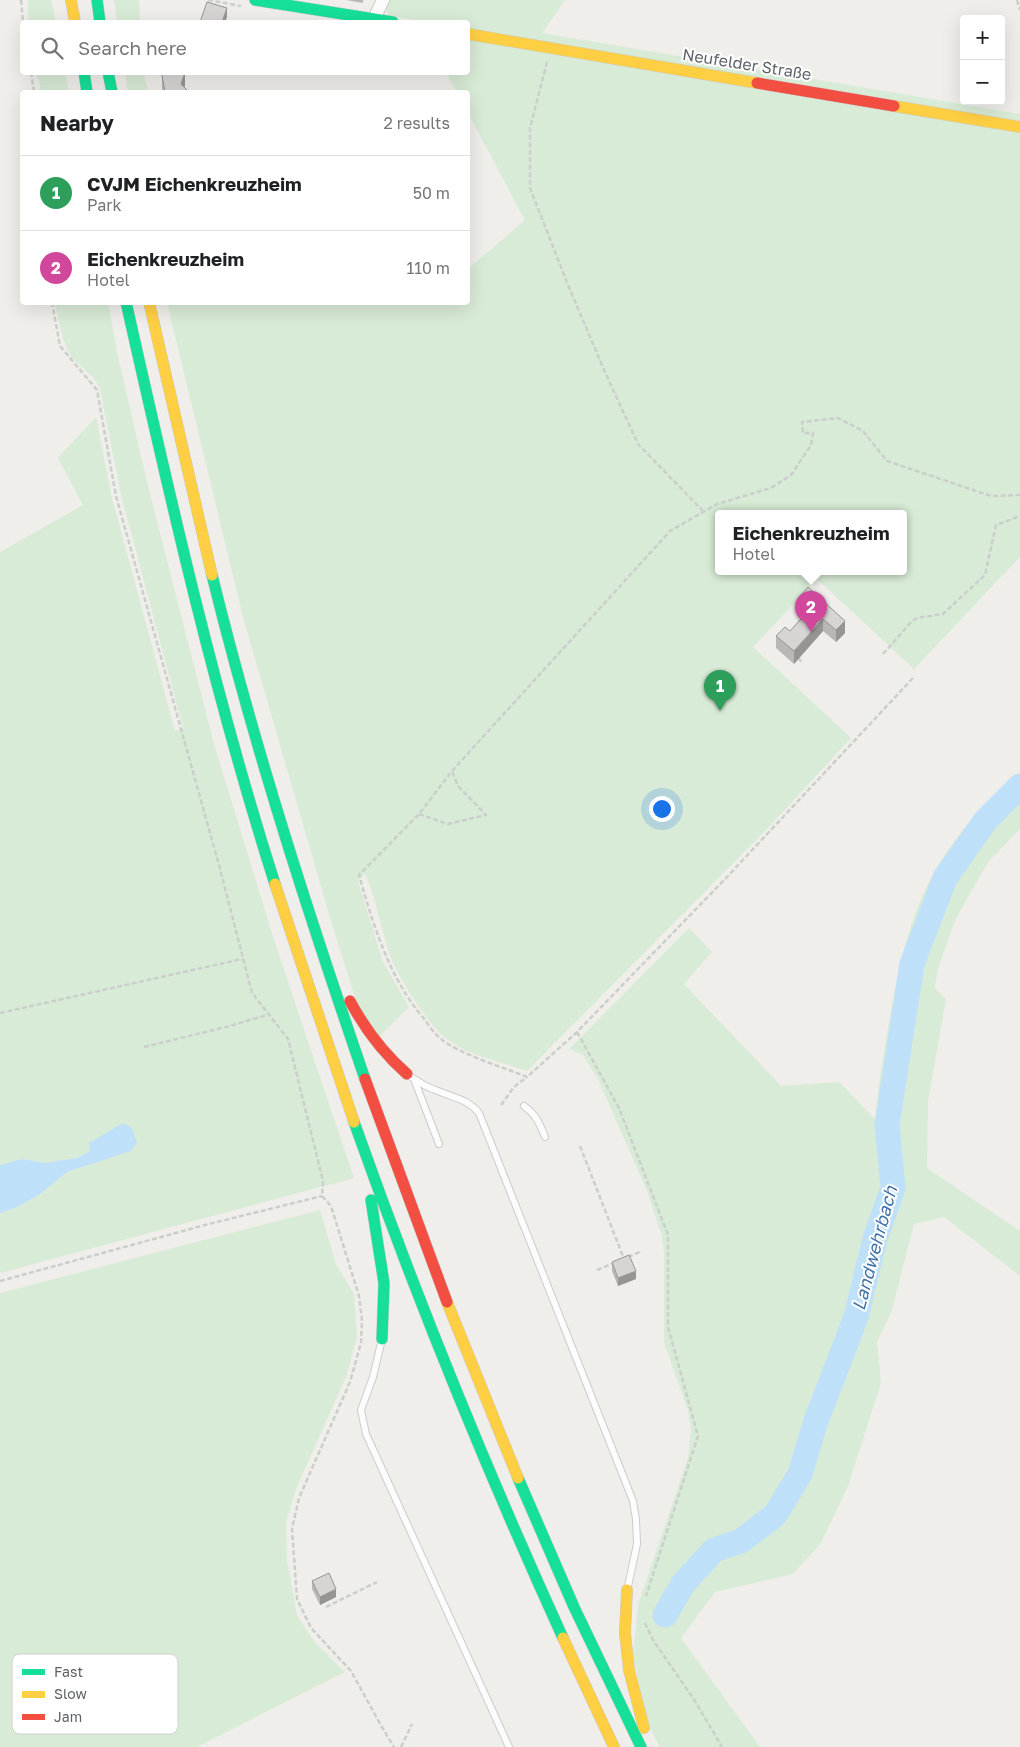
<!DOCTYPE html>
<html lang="en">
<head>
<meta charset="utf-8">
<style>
  :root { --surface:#fff; --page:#f2f2f2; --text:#202124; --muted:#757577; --line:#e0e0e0; --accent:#7c3aed }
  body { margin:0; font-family:"Golos Text",sans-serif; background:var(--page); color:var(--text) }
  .controls { position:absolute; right:15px; top:15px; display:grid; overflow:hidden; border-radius:5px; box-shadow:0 5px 20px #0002 }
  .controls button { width:45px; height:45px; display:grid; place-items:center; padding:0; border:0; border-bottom:1px solid var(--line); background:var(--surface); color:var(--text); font:25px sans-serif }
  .you { position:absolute; left:661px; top:808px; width:18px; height:18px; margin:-12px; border:4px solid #fff; border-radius:50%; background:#1a73e8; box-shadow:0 0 0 8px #1a73e833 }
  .badge { display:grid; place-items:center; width:32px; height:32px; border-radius:50%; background:var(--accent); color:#fff; font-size:16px; font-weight:700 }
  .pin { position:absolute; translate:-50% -41px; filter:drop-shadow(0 1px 2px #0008) }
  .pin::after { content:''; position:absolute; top:26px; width:18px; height:15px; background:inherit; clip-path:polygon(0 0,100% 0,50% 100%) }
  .popup { position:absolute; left:715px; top:510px; width:192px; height:65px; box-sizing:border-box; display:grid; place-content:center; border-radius:5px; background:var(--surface); filter:drop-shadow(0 1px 4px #0005); font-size:16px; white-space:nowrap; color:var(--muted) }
  .popup b { font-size:19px; color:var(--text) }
  .popup::after { content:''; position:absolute; left:50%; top:100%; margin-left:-10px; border:10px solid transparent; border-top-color:var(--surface) }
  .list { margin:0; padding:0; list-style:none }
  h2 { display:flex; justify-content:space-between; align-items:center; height:65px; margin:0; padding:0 20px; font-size:21px }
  h2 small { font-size:16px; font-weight:400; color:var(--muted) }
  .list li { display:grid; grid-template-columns:32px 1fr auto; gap:15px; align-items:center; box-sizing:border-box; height:75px; padding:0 20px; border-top:1px solid var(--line) }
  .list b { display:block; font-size:19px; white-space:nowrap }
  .list p { margin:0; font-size:16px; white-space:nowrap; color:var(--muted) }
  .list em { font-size:16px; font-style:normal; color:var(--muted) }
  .icon { flex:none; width:28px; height:28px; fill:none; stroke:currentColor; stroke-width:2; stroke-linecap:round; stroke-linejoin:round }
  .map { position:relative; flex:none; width:1020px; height:1747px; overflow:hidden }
  .search { position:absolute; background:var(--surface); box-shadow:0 5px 20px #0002; left:20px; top:20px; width:450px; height:55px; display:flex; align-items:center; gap:12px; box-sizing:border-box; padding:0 18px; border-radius:5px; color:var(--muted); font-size:19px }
  .panel { position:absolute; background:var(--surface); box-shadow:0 5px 20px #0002; left:20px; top:90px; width:450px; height:215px; border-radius:5px }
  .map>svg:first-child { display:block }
</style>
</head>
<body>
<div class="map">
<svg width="1020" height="1747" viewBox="0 0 1020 1747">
  <rect width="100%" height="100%" fill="#efeeea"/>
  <!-- green -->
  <path fill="#d8ebd6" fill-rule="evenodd" d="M28 0H51L56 22H28Z
    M114 0H139L140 22H117Z
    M389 0H565L542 33 1020 114V121L468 29V22H430L389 16 385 7Z
    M468 40 1020 131V557L914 669 817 579 753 647 851 738 769 827 527 1071C501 1062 470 1056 448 1040 428 1025 401 982 391 958 381 931 377 900 365 874L358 881 383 962 409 1007 378 1038 357 1004 328 911 243 617 167 303 468 302V269L525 220 468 113V92H457L446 73 468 72ZM718 513H904V571H718Z
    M37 73H65L69 92H41Z
    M125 73H143L149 92H128Z
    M55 303H108L117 352 147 482 214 744 275 943 354 1178 0 1273V1213L15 1208 39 1195 67 1172 130 1151H90L77 1158 45 1163 22 1159 0 1165V552L83 505 58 458 96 417 112 498 175 731 183 728 121 495 100 389 94 378 71 357 63 339Z
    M1020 774V829L988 862 955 920 937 972 935 988 946 999 928 1102 927 1168 1020 1231V1276L944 1217 914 1224 892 1310 877 1342 881 1383 848 1486 821 1543 793 1574 715 1592 681 1638 760 1747H660L648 1724 633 1656 638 1605 688 1458 691 1430 688 1410 664 1343V1253L662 1236 647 1191 599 1081 583 1055 569 1049 689 928 712 952 684 984 781 1086 839 1082 875 1119C878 1088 883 1058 888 1028 900 958 912 897 956 839 974 815 998 794 1020 774Z
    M320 1210 336 1264 354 1294 357 1337 346 1377 296 1489 286 1522 287 1560 297 1615 316 1644 345 1672 197 1747H0V1293Z"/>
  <!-- water -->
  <path fill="#bfe0f9" d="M123 1123 131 1127 137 1142 131 1151 67 1172 39 1195 15 1208 0 1213V1165L22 1159 45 1163 77 1158 90 1151 89 1143Z"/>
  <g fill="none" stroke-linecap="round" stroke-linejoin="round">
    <!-- river -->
    <path stroke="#bfe0f9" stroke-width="25" d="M665 1615 683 1584 714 1550 741 1541 775 1515 800 1474 816 1421 856 1317 875 1239 893 1188 887 1125 912 964 945 878 986 820 1020 786"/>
    <!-- lane casing -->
    <g stroke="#cbcccc" stroke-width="8">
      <path id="lane" d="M410 1076C418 1082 429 1088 438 1091 454 1098 468 1099 479 1113L633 1501 636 1519 637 1544 628 1586
        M414 1079 439 1144
        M524 1106C537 1116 539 1122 545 1137
        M381 1343 373 1377 361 1410 366 1434 509 1747"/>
    </g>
    <!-- street casing -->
    <g stroke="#cbcccc" stroke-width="14">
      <path id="street" d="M374 19 383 0"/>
    </g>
    <!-- fast casing -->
    <g stroke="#cacacb" stroke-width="12">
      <path id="fast" d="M97 0 100 22
        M255 0 393 22
        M84 72 87 92
        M108 72 112 92
        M126 302C170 498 214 693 275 884
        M212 575C254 746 308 913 365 1079
        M354 1122C416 1297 486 1469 563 1638
        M371 1200 384 1283 382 1339
        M518 1478 574 1607 641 1747"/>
    </g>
    <!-- slow casing -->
    <g stroke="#cacacb" stroke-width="12">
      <path id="slow" d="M71 0 75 22
        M468 34 757 83
        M894 106 1020 127
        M149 302 212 575
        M275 884 354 1122
        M447 1302 518 1478
        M627 1590 625 1633 629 1670 644 1728
        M563 1638 614 1747"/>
    </g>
    <!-- jam casing -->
    <g stroke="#cacacb" stroke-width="12">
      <path id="jam" d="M757 83 894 106
        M350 1001C365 1029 383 1053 407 1074
        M365 1079 447 1302"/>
    </g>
    <!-- path -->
    <path stroke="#cacfcc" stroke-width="2.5" stroke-dasharray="5 2.5" stroke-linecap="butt" d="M21 0 23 22
      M208 0 241 6
      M1017 0 1020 10
      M547 62 530 128V188L568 285 605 372 638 444 704 512
      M31 72 34 92
      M52 302 60 346 97 390 116 496 219 865 252 993 288 1039 323 1181 322 1196 331 1206 359 1296 362 1320 361 1343 350 1382 299 1498 292 1529 297 1599 311 1628 351 1671 383 1729 394 1747
      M883 654 912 621 917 618 943 614 985 575 996 525 1020 516
      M798 658 803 663
      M913 678 727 877 577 1032 527 1077C503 1067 458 1054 440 1038 434 1033 429 1026 425 1020 389 978 374 927 359 875L419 814 452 771 670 531 717 504 771 488 791 475 811 445 813 433H803L802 422 838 418 863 431 887 461 991 496 1020 495
      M419 814 448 824 486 815 458 786 452 771
      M0 1013 242 959
      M577 1032 619 1108 668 1235V1327L698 1436 646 1596
      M144 1047 226 1027 267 1015
      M501 1105 514 1087 527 1077
      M580 1146 624 1259
      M628 1257 642 1251
      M597 1270 614 1263
      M0 1281 205 1225 322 1196
      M326 1607 377 1582
      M645 1623 653 1640 695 1701 722 1747
      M401 1747 412 1724"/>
    <!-- lane -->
    <use href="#lane" stroke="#fdfcfc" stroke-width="6"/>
    <!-- street -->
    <use href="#street" stroke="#fdfcfc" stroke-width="12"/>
    <!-- fast -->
    <use href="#fast" stroke="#16e098" stroke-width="11"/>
    <!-- slow -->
    <use href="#slow" stroke="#ffcf43" stroke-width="11"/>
    <!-- jam -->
    <use href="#jam" stroke="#f24e42" stroke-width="11"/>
  </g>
  <!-- wall -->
  <path fill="#b8b7b5" d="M346 0H363V3Z
    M162 76 185 85 184 87 189 92H163L162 88Z
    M800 596 845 633 836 642 823 631 794 664 776 648V636L790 631 806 613 800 608Z
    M612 1262 636 1279 618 1286 612 1271Z
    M312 1581 336 1597 320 1605 312 1589Z"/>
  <!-- shaded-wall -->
  <path fill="#969594" d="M227 8V17L225 22H222Z
    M185 72V85L183 92 181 84Z
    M823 619V631L794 664V651Z
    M845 621V633L836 642V630Z
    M636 1271V1279L618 1286V1278Z
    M336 1589V1597L320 1605V1597Z"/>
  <!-- building -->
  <path fill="#d6d5d3" stroke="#969594" d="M207 2 227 8 222 22H200Z
    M163 72H185L181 84 189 92H165L162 76Z
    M808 587 845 621 836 630 823 619 794 651 776 636 785 627 790 631 812 607 800 596Z
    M629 1255 636 1271 618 1278 612 1262Z
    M329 1573 336 1589 320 1597 312 1581Z"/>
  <g text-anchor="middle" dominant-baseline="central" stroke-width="4" stroke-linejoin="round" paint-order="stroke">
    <!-- street labels -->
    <g font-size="16" fill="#5f6368" stroke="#fff">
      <text transform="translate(747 64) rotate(9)">Neufelder Straße</text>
    </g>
    <!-- water labels -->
    <g font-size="18" font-style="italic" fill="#4174aa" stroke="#fff">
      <text transform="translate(874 1248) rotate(-75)">Landwehrbach</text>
    </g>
  </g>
  <!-- legend -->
  <rect x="12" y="1654" width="166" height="80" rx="8" fill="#fff" stroke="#cfd0d2" stroke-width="1"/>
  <rect x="22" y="1669" width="23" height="6" fill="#16e098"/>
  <rect x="22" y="1691" width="23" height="7" fill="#ffcf43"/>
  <rect x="22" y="1714" width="23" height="6" fill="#f24e42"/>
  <g font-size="14" fill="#5f6368">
    <text x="54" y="1677">Fast</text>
    <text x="54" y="1699">Slow</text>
    <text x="54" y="1722">Jam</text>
  </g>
</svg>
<div class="controls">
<button>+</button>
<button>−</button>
</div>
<div class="you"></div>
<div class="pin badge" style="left:720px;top:711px;background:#2e9e5b">1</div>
<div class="pin badge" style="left:811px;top:632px;background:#d1479c">2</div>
<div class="popup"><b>Eichenkreuzheim</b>Hotel</div>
<div class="search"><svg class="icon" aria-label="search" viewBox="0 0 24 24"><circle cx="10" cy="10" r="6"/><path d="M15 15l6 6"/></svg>Search here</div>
<section class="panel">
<h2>Nearby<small>2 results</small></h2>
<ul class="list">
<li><span class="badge" style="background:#2e9e5b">1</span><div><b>CVJM Eichenkreuzheim</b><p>Park</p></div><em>50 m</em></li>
<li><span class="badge" style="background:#d1479c">2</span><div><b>Eichenkreuzheim</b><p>Hotel</p></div><em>110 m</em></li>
</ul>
</section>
</div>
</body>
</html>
